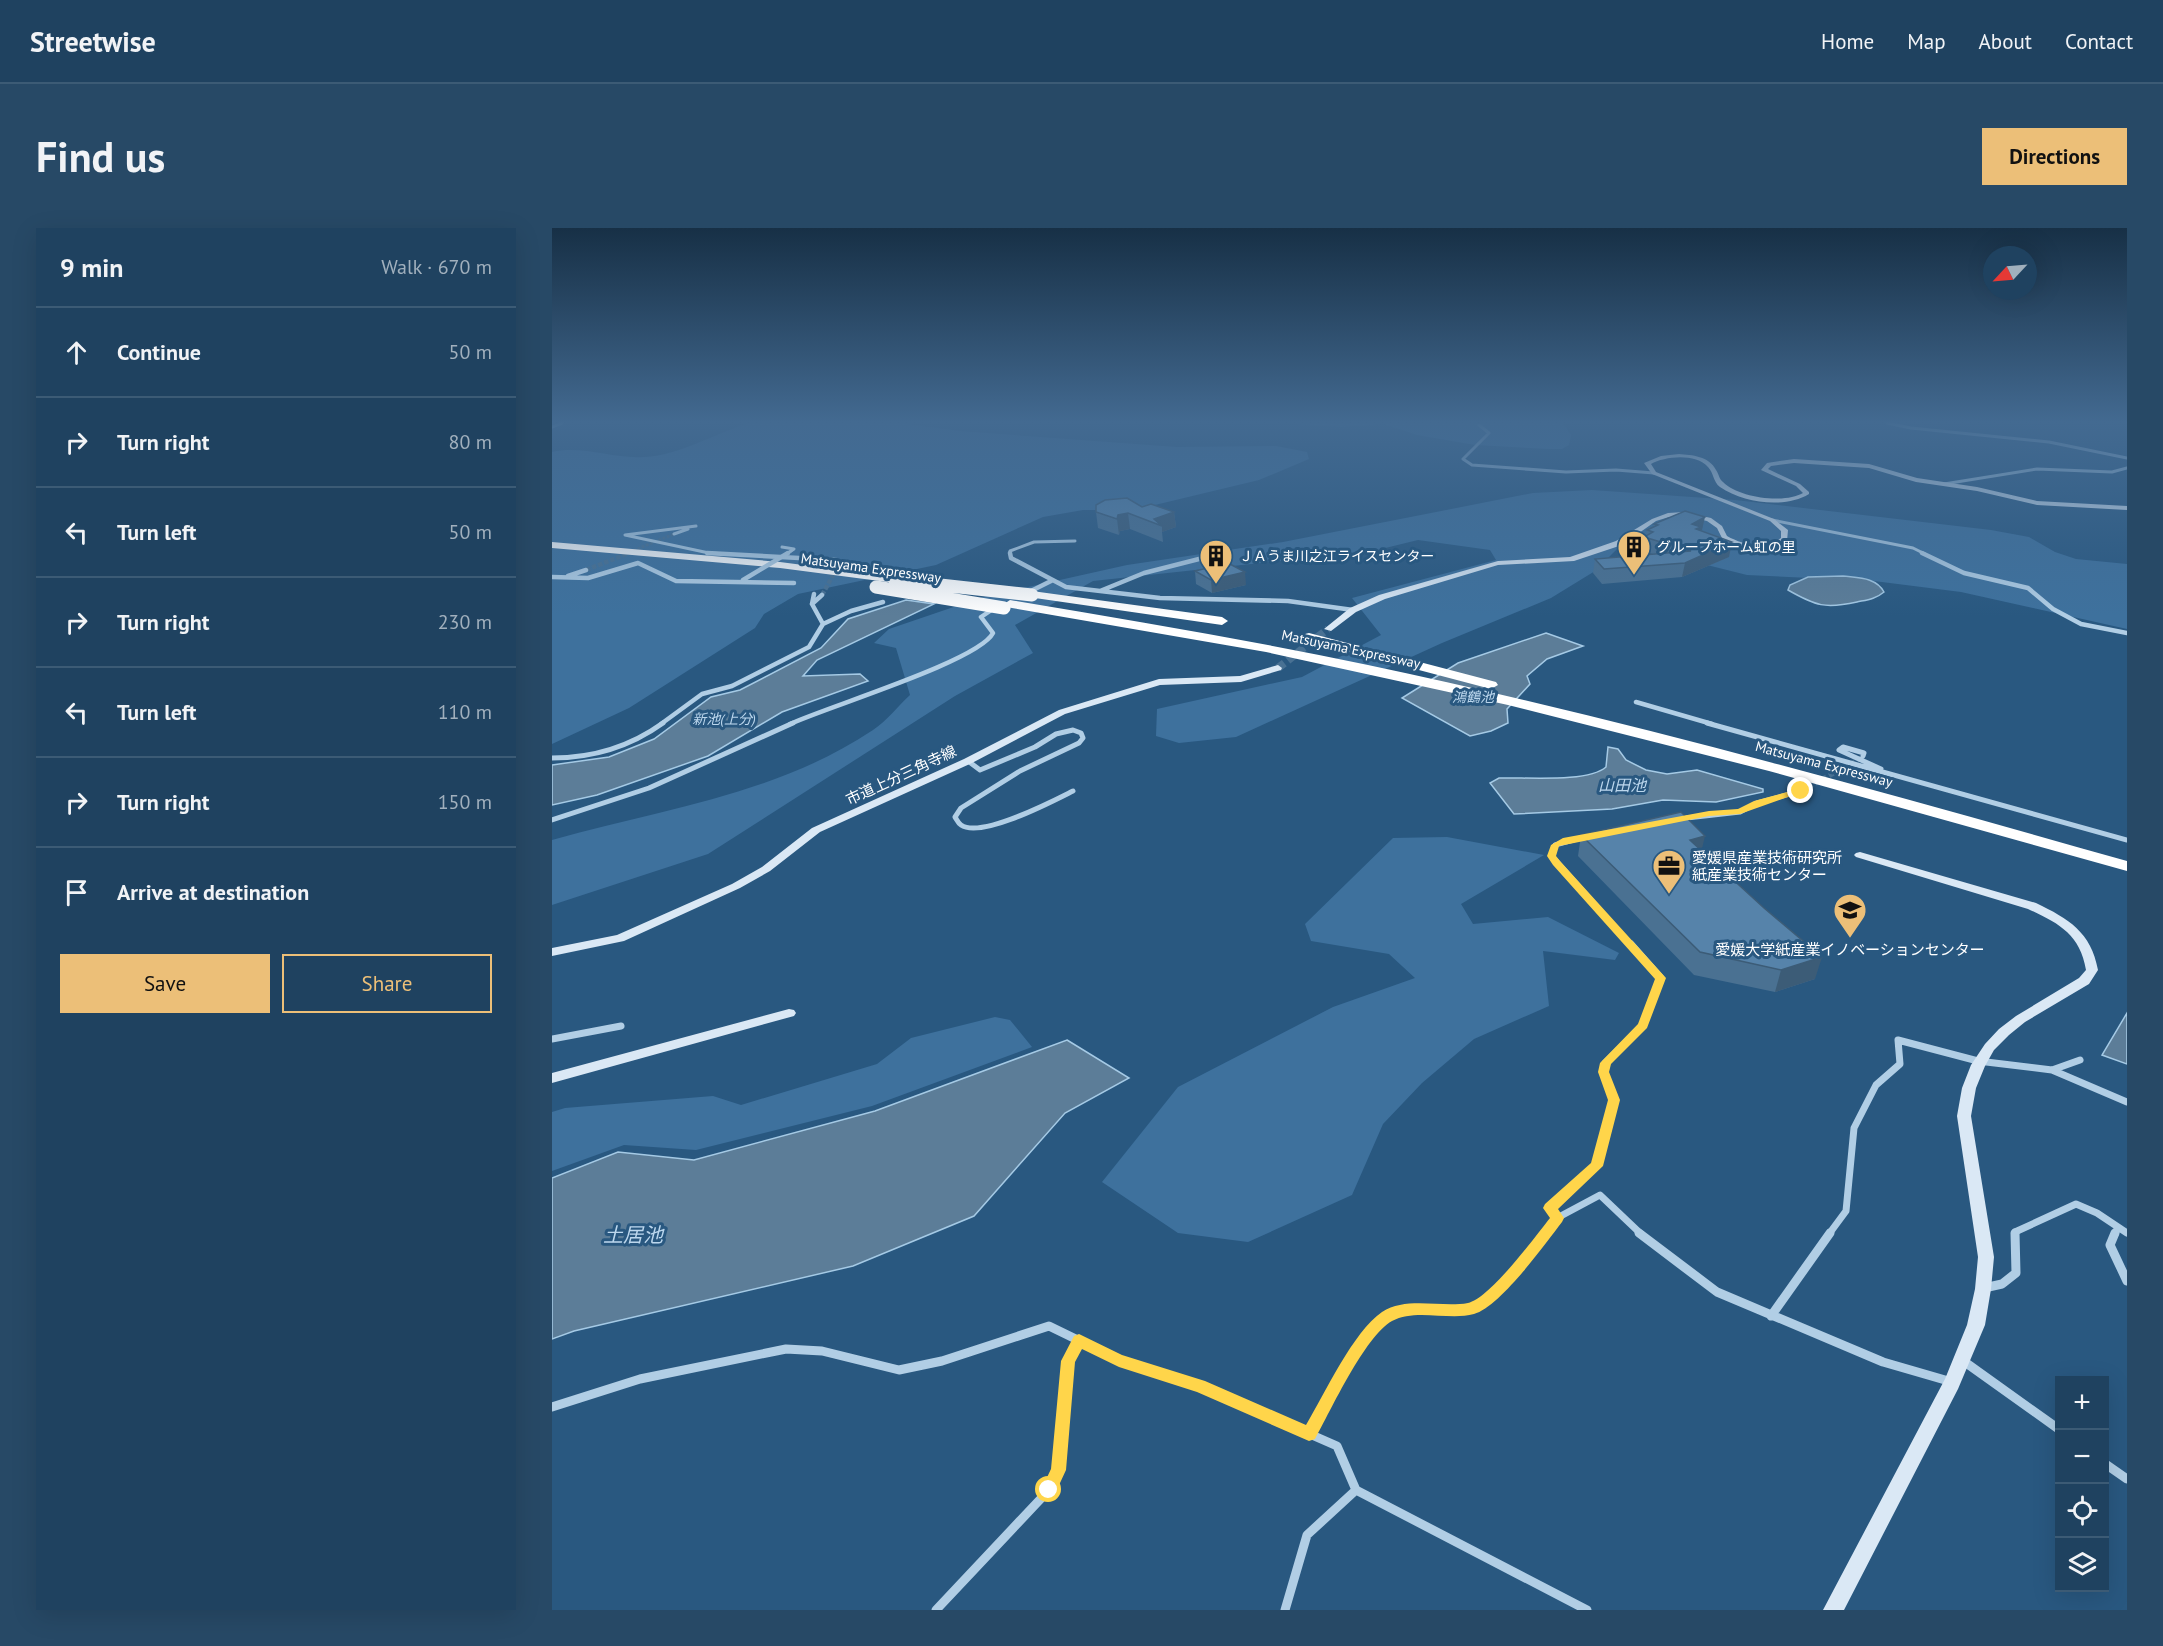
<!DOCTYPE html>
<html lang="en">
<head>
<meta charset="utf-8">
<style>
  :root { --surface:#1f4260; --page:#274966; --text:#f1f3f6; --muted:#a1b0bd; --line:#3c5b75; --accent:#ecbf78 }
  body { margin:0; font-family:"PT Sans","Noto Sans JP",sans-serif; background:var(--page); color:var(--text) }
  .controls { position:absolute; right:18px; bottom:18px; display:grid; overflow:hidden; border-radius:0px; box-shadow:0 6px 24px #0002 }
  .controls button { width:54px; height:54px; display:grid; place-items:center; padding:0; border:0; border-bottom:2px solid var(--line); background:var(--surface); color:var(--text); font:30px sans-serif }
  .compass { position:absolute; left:1431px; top:18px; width:54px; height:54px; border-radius:50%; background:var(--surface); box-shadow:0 6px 24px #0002; rotate:244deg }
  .stop { position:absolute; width:18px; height:18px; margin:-14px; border:4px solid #ffd54a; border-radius:50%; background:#fff }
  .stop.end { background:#ffd54a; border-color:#fff; box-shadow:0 2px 6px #0008 }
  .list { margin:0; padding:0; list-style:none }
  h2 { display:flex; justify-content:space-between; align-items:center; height:78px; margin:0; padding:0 24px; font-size:26px }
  h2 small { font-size:20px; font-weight:400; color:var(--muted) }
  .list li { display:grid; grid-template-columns:39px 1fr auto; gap:18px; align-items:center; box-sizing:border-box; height:90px; padding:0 24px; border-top:2px solid var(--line) }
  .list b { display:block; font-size:22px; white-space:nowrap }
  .list em { font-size:20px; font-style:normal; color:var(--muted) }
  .actions { display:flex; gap:12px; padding:18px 24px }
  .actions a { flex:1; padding:14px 0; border:2px solid var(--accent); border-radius:0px; text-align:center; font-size:21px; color:var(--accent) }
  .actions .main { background:var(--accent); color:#111 }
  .icon { flex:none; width:33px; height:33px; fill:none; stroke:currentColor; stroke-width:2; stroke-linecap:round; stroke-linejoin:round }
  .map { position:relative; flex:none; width:1575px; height:1382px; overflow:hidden; border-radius:0px }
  header { display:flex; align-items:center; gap:36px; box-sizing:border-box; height:84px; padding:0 30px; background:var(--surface); border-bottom:2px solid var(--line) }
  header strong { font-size:28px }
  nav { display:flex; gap:33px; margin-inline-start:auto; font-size:21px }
  .intro { display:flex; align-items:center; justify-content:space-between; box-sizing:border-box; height:144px; padding:0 36px }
  h1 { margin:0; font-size:42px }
  .button { padding:15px 27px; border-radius:0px; background:var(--accent); color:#111; font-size:21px; font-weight:700 }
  main { display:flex; gap:36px; padding:0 36px }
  aside { flex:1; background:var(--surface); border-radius:0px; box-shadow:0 6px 24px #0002 }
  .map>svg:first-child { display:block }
</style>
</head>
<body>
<header>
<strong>Streetwise</strong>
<nav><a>Home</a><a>Map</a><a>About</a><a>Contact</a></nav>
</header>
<div class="intro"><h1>Find us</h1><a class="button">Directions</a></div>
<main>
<aside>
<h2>9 min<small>Walk · 670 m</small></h2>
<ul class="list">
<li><svg class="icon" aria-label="ahead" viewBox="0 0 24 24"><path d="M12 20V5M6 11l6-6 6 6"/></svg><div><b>Continue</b></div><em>50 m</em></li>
<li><svg class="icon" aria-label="right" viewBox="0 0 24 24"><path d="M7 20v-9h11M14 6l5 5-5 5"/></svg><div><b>Turn right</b></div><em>80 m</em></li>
<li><svg class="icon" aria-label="left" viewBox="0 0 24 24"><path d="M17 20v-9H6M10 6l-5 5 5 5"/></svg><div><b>Turn left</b></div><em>50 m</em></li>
<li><svg class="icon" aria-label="right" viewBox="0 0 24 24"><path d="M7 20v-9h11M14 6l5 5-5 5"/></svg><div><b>Turn right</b></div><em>230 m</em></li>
<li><svg class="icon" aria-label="left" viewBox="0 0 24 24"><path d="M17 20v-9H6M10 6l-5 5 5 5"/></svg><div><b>Turn left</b></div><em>110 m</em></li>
<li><svg class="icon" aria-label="right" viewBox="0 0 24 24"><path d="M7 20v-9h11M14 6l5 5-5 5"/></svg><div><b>Turn right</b></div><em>150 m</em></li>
<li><svg class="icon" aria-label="arrive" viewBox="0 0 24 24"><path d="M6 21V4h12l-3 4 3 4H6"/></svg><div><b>Arrive at destination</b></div></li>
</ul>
<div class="actions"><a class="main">Save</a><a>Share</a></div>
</aside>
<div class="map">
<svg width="1575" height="1382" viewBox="0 0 1575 1382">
  <rect width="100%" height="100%" fill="#295880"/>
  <!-- green -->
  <path fill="#3e719d" d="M198 195H348L408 203 625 219 724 218 755 224 757 231 707 252 582 282H531L491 289 384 337 246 366 212 386 203 400 77 480 0 516V224C30 217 61 231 92 229 130 227 162 205 198 195Z
    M729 195H1011L1019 207 1017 217 1010 221H997L923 217 865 207 832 196 790 199Z
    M1040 262 1183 272 1439 302 1477 309 1503 324 1524 331 1575 336V401L1409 364 1322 353 1195 347 1127 330 1093 309 1074 312 1043 343 999 370 890 415 684 509 627 515 604 508 605 481 750 449 829 407 800 370 944 332 938 322 866 312 821 323 541 353 463 397 481 425 403 468 156 626 0 677V612C110 581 224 567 321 502 335 493 346 478 358 467L344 420 322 415 337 401 431 369 575 337 731 314 981 265Z
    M895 609 992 627 909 676 921 696 996 689 1067 725 1063 732 991 723 997 778 922 811 870 855 831 896 800 967 696 1014 626 1005 550 954 626 859 781 779 863 750 837 726 759 713 753 696 841 610Z
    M443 789 458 792 480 819 320 878 144 922 72 917 0 943V884L13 880 161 868 189 877 325 836 359 810Z"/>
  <!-- water -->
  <path fill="#5c7d98" stroke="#a5cae5" stroke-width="1.5" d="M1291 348C1306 350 1324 349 1332 364 1324 371 1314 372 1305 374 1273 381 1264 378 1236 362L1238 357 1256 349Z
    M354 372 382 376 265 432 251 448 308 446 316 453 230 484 156 528 45 567 0 577V537L57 529 102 511 159 469 188 462 269 420 296 391Z
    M994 405 1031 418 995 431 975 448 978 456 955 481 956 495 939 503 918 508 850 470 906 435Z
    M1056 519 1066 521 1074 532 1094 542 1115 546 1145 542 1211 561V564L1164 574 1111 572 1060 581 962 586 938 555 947 550C973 549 1036 555 1054 539Z
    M1575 785V836L1550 827Z
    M515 812 577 850 513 885 422 988 301 1038 22 1103 0 1111V950L66 924 142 932 323 883Z"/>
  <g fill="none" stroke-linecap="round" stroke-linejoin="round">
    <!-- street-tunnel-far2 -->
    <path stroke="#497193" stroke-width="3" stroke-dasharray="3 1.5" stroke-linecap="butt" d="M73 326 122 306"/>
    <!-- street-tunnel-far1 -->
    <path stroke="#497193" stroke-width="4.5" stroke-dasharray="4.5 2" stroke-linecap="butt" d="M34 342 77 325
      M270 367 288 335"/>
    <!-- street-tunnel -->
    <path stroke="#497193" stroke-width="5" stroke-dasharray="5 3" stroke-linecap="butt" d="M1249 563 1311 529"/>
    <!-- secondary-tunnel -->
    <path stroke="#497193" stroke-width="8" stroke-dasharray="8 4.5" stroke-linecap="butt" d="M726 440 776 401"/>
    <!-- street-far4 -->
    <path stroke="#b1cee5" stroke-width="3" d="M1335 195 1359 200 1497 214 1575 230
      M927 197 937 205 911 231 920 237 1014 244 1064 242 1102 245
      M0 199 10 195
      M1392 256 1485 241 1560 244 1575 240
      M1220 292 1361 320 1373 326
      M144 298 73 307 157 325 176 326
      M122 306 136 301
      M230 319 242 321 239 323
      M458 326V323L482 314 523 313"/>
    <!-- street-far3 -->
    <path stroke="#b1cee5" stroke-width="4.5" d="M155 325 284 332 288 335
      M458 325 459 330 514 359 608 370 736 373 801 382
      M1370 325 1412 345 1476 360 1501 381 1529 396 1575 405
      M16 348 34 342
      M0 349 36 350 86 335 124 353 242 355
      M548 363 592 345 647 331
      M475 365 499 353
      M262 366 260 376 271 396
      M260 376 270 367
      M1084 474 1160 496
      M109 496 150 466 180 458 257 419 271 396 299 383 331 374
      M238 496C274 479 427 433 441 405L429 389 441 381"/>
    <!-- street-far2 -->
    <path stroke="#b1cee5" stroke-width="5" d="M1155 495 1575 612
      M1311 528 1312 525 1291 519 1287 522 1329 541
      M0 530C40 530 79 518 111 495
      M416 533 428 542 483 519 504 506 521 502 529 505 531 510 527 515 468 543 409 580 403 589C405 592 406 595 409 597 429 611 501 573 521 563
      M1126 591 1188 584 1205 575 1249 563
      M0 592 97 560 241 495
      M1036 608 1003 617 1000 628 1080 718"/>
    <!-- street-far1 -->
    <path stroke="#b1cee5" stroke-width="7" d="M0 811 69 798
      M1500 842 1575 874
      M1005 990 998 980 1045 938 1062 872 1052 844 1053 835 1091 798 1109 750 1079 716
      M992 1006 1005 990 1048 967 1089 1006
      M1277 1006 1294 983 1302 900 1324 857 1348 836 1346 812 1426 833 1500 842 1528 832
      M1463 1006V1004L1524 976 1545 985 1575 1005
      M1563 1006 1566 999"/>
    <!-- street -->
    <path stroke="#b1cee5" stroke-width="9" d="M1087 1005 1165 1064 1331 1134 1400 1154
      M1563 1005 1558 1017 1575 1053
      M1432 1060 1450 1056 1464 1045 1463 1005
      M1219 1088 1278 1005
      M1410 1132 1508 1202
      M0 1179 88 1151 234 1121 270 1123 347 1142 390 1133 497 1098 567 1132 648 1158 785 1218 804 1262 1035 1382
      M757 1206C776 1174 805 1108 835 1089 858 1073 897 1088 921 1080 943 1073 979 1024 993 1005
      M1552 1235 1575 1251
      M384 1382 497 1262 507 1242 516 1133 527 1113
      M733 1382 755 1307 804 1262"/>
    <!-- secondary -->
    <path fill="#dae8f5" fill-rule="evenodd" d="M1127 226C1140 227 1157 228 1164 242 1167 246 1167 251 1171 254 1187 270 1232 276 1251 265L1244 258 1209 242 1215 235 1242 231 1317 236 1365 250 1425 259 1485 273 1575 278V282L1485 277 1425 263 1364 254 1317 240 1242 235 1219 238 1216 241 1248 256 1257 264V266C1232 281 1192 275 1168 259 1161 254 1162 245 1156 239 1144 225 1113 228 1099 236L1104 244 1222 291 1236 302 1235 313C1215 327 1189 321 1170 310L1165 300 1155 293 1132 288 1117 289 1104 293 1070 317 1022 333 946 337 833 371 804 384 779 403 772 401 798 380 827 367 946 333 1018 329 1064 313 1100 291 1116 285 1132 284 1159 290 1170 298 1175 308C1191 317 1213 322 1229 310V303L1218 293 1100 246 1092 235 1109 228Z
      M726 437 730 440 729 442 689 454 608 457 513 486 420 535 268 604 218 643 188 660 72 713 0 728V720L65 707 180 656 210 639 260 600 412 531 507 482 607 451 688 448Z
      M1308 624 1484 675C1517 691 1539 704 1546 742L1537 756 1473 794 1457 807 1442 822 1433 838 1424 860 1419 888 1442 1029 1439 1061 1433 1097 1406 1161 1292 1382H1271L1393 1151 1415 1097 1423 1061 1426 1029 1405 888 1410 860 1419 837 1433 816 1447 801 1464 788 1527 750 1534 742C1528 706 1506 695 1476 681L1304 629 1302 627 1304 625Z
      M237 781 242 782 244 785 242 788 0 855V845Z"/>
    <!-- highway -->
    <path fill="#fff" fill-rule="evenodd" d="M0 314 228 334 343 349 349 352 343 355 228 340 0 320Z
      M480 363 670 389 676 393 670 397 476 369V365Z
      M458 372C578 392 697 412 816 437 1071 491 1324 562 1575 633V643L1217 543 956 477 714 424 454 379 452 376Z
      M757 405 944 454 946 457 939 461 753 412V406Z"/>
    <!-- street-bridge-far1 -->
    <path stroke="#b1cee5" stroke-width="3" d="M234 326 239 323"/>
    <!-- street-bridge -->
    <path stroke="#b1cee5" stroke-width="4.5" d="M191 352 236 325"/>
    <!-- highway-bridge -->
    <path stroke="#fff" stroke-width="13" d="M343 352 480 367
      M324 359 452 380"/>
  </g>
  <!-- wall -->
  <path fill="#4a7192" d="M590 279 622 284 624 299 610 304 611 314 578 301 568 303 567 307 546 300 544 284Z
    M1102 296 1150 302 1149 303 1180 314 1177 329 1130 349 1050 356 1041 345 1043 331 1101 326 1090 323 1092 309 1094 308 1095 302 1102 299Z
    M643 343 694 357 660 365 644 356Z
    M1029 607 1149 622 1263 751 1223 764 1142 747 1026 628Z"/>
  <!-- shaded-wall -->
  <path fill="#3c5c77" d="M622 284 624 299 610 304V298L602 291Z
    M576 285 578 301 568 303 567 307 565 291 566 287Z
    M1153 289 1150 302 1148 303 1140 296Z
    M1180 314 1177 329 1130 349 1133 335Z
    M693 344 694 357 660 365 659 352Z
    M1153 608 1148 629 1138 612Z
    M1270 729 1263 751 1223 764 1229 742Z"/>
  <!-- building -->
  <path fill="#5683aa" stroke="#3c5c77" stroke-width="1.5" d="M575 270 590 279 599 276 622 284 602 291 610 298 576 285 566 287 565 291 544 284V277L553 272Z
    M1133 283 1153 289 1140 296 1149 299 1144 301 1180 314 1133 335 1052 341 1043 331 1139 323 1092 309 1101 304 1095 302 1106 297 1102 296Z
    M676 335 693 344 659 352 643 343Z
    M1129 584 1153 608 1138 612 1212 680 1270 729 1229 742 1148 724 1029 607Z"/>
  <!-- sky -->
  <linearGradient id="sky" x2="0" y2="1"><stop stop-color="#173046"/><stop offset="0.5" stop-color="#436a91"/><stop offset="1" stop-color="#436a91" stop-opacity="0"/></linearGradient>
  <rect width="1575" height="388" fill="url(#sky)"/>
  <!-- route -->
  <path fill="#ffd54a" d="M1246 561 1253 563 1188 586 1157 588 1007 618 1004 628 1008 633 1114 750 1095 800 1059 836 1057 844 1068 872 1051 938 1006 981 1012 990 1010 994C993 1016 948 1079 922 1086 897 1093 864 1080 840 1093 813 1108 779 1182 763 1211L757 1213 645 1164 567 1139 530 1121 523 1134 514 1242 502 1268 497 1270 491 1268 489 1262 499 1241 509 1133 522 1108 527 1106 570 1127 653 1153 754 1197C773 1165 801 1104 830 1084 855 1068 889 1080 916 1075 938 1070 983 1009 998 990L991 980 993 976 1039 935 1056 872 1046 844 1048 835 1086 796 1103 751 1001 637 995 628 999 617 1011 610 1157 583 1186 581 1202 573Z"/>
  <!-- icons -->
  <defs>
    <g id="building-pin" transform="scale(1.725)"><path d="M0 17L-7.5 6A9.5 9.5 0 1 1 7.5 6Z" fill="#ecbf78" stroke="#295880"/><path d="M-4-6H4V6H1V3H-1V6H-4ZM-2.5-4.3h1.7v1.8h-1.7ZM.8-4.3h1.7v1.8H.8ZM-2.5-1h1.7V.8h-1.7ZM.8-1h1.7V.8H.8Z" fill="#111"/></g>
    <g id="office-pin" transform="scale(1.725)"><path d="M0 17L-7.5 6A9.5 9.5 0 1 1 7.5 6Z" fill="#ecbf78" stroke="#295880"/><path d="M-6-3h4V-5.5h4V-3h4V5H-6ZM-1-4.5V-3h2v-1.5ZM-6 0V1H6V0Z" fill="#111"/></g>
    <g id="university-pin" transform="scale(1.725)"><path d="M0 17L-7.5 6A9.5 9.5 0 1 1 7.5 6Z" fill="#ecbf78" stroke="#295880"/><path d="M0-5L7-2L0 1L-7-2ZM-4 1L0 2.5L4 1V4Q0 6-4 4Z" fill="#111"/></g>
  </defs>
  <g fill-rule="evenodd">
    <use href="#building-pin" x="1082" y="319"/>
    <use href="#building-pin" x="664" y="328"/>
    <use href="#office-pin" x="1117" y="638"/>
    <use href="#university-pin" x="1298" y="682"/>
  </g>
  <g text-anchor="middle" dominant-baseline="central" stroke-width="6" stroke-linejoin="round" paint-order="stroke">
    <!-- far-poi labels -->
    <g font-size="14" fill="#fff" stroke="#295880" text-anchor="start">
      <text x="1105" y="319">グループホーム虹の里</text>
      <text x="687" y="328">ＪＡうま川之江ライスセンター</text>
    </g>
    <!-- far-street labels -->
    <g font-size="14" fill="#fff" stroke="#295880">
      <text transform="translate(319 340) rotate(8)">Matsuyama Expressway</text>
      <text transform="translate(799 421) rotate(12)">Matsuyama Expressway</text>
      <text transform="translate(1272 536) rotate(15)">Matsuyama Expressway</text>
    </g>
    <!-- far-water labels -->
    <g font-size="14" font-style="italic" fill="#bcd7ed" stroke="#295880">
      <text x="921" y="469">鴻鶴池</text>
      <text x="172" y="491">新池(上分)</text>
    </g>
    <!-- street labels -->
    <g font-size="15" fill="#fff" stroke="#295880">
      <text transform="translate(349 547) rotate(-25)">市道上分三角寺線</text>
    </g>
    <!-- poi labels -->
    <g font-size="15" fill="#fff" stroke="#295880" text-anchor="start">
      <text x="1140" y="629">愛媛県産業技術研究所<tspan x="1140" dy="17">紙産業技術センター</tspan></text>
      <text x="1298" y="721" text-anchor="middle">愛媛大学紙産業イノベーションセンター</text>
    </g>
    <!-- water labels -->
    <g font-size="16" font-style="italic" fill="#bcd7ed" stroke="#295880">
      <text x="1070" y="557">山田池</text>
    </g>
    <!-- near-water labels -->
    <g font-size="20" font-style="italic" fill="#bcd7ed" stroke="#295880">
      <text x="81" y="1007">土居池</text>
    </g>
  </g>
</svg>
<div class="controls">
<button>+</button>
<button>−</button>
<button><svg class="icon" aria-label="locate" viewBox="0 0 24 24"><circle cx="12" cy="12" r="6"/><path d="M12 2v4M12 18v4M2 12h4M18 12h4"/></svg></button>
<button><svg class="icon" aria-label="layers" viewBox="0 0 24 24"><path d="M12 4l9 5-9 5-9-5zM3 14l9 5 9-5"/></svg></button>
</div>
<svg class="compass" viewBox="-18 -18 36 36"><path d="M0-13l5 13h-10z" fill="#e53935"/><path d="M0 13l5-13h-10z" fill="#a1b0bd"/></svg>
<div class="stop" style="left:497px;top:1262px"></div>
<div class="stop end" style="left:1249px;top:563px"></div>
</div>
</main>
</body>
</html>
